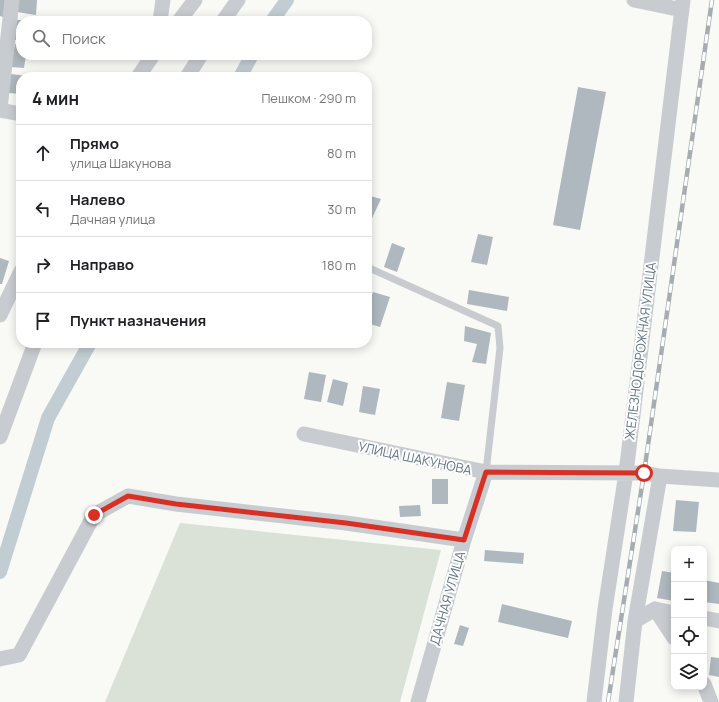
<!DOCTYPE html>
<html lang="ru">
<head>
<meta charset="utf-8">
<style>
  :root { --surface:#fff; --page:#f2f2f2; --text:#202124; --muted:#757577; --line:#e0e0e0 }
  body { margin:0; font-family:Manrope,sans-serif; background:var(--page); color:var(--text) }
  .controls { position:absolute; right:12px; bottom:12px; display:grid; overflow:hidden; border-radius:8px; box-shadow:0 2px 10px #0003 }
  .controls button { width:36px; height:36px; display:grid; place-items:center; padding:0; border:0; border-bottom:1px solid var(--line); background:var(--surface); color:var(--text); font:20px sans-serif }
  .stop { position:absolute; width:12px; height:12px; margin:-9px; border:3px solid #d93025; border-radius:50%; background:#fff }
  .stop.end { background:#d93025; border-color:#fff; box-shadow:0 1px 4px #0008 }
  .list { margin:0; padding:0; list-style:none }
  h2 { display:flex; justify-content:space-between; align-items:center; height:52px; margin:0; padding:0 16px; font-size:17px }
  h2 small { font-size:13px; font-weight:400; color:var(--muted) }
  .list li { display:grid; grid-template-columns:26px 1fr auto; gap:12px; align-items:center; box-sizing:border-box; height:56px; padding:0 16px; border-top:1px solid var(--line) }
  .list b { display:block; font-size:15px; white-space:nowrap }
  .list p { margin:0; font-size:13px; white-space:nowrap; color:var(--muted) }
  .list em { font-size:13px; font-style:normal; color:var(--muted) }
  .icon { flex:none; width:22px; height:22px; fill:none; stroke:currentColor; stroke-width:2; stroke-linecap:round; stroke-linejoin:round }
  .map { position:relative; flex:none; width:719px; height:702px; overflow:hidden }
  .search { position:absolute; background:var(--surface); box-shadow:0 2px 10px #0003; left:16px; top:16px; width:356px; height:44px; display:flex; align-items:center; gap:10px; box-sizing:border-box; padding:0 14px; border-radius:16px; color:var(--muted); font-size:15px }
  .panel { position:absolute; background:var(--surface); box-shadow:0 2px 10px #0003; left:16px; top:72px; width:356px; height:276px; border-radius:16px }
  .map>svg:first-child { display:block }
</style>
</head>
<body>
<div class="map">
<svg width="719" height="702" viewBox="0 0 719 702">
  <rect width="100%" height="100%" fill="#f9f9f6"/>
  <!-- green -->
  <path fill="#dae1d6" d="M180 523 441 550 400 702H105Z"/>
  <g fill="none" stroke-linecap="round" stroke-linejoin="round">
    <!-- canal -->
    <path stroke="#c1cdd2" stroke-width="14" d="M272 21 287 0
      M240 77 252 55
      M0 572 48 418 90 343"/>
  </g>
  <!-- building -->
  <path fill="#aeb8be" d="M0 0H5L3 17 0 16Z
    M19 0H37L36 15 17 12Z
    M16 20H21V40H14Z
    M15 44 21 45V55H26L24 68 11 67Z
    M11 74 27 76 21 77V94L8 93Z
    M578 87 606 92 580 230 553 225Z
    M367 195 381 199 372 218 367 216Z
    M478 234 493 237 487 265 471 262Z
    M392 243 405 248 397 272 384 267Z
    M0 258 9 261 2 284H0Z
    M469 290 509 297 507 311 467 304Z
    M373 292 390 297 380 327 367 323V310Z
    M465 326 491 333 486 364 472 362 477 344 464 341Z
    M309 372 326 375 321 402 304 399Z
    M333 379 348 383 343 406 327 402Z
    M447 382 465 385 459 421 441 418Z
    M363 386 380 389 375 415 359 412Z
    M432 479H448V504H432Z
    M676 500 699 502 696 532 673 531Z
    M420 505 421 516 400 517 399 506Z
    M485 550 524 553 523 564 484 561Z
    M662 571 674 573V601L657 598Z
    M704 580 719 583V604L704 602Z
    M502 604 572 621 568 638 498 622Z
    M460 625 469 628 463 646 454 644Z
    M711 657 719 658V677L709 675Z"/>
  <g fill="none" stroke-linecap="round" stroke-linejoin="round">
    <!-- lane -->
    <path stroke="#c8ccd0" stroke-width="7" d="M367 267 498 326 500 348 486 472"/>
    <!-- street -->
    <path stroke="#c8ccd0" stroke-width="15" d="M634 0 682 10
      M160 21 163 0
      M179 21 195 0
      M223 21 238 0
      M138 77 153 55
      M187 77 201 55
      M0 109 12 0
      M0 110 21 114
      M0 315 21 271
      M304 434 486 472 644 473 660 476 719 480
      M0 437 35 343
      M655 609 674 638
      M704 618 719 621
      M635 621 655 609 674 613
      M0 659 19 655 94 515 128 496 176 504 346 523 464 540
      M704 684 711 702
      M418 702 464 540 486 472
      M594 702 605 609 626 473 683 0
      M626 702 635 621 660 476"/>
    <!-- rail casing -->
    <g stroke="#a5adb3" stroke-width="4.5">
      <path id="rail" d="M608 702 644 473 712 0"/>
    </g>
    <!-- rail -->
    <use href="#rail" stroke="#fff" stroke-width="3" stroke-dasharray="9" stroke-linecap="butt"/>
  </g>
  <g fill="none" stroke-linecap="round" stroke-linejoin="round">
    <!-- route -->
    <path stroke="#d93025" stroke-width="5" d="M94 515 128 496 176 504 346 523 464 540 486 472 644 473"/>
  </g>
  <g text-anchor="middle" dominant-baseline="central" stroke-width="4" stroke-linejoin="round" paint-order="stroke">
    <!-- street labels -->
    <g font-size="13" fill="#607584" stroke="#fff">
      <text transform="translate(640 351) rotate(-83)">ЖЕЛЕЗНОДОРОЖНАЯ УЛИЦА</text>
      <text transform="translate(415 458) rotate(12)">УЛИЦА ШАКУНОВА</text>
      <text transform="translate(447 598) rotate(-74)">ДАЧНАЯ УЛИЦА</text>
    </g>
  </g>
</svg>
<div class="controls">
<button>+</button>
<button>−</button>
<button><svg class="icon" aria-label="locate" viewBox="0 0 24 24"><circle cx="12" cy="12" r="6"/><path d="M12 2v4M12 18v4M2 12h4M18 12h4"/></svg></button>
<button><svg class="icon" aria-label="layers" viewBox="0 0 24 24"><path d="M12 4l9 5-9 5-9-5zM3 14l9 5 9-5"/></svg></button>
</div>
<div class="stop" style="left:644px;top:473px"></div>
<div class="stop end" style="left:94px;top:515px"></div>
<div class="search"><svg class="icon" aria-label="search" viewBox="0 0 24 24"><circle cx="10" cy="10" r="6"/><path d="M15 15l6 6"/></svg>Поиск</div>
<section class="panel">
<h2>4 мин<small>Пешком · 290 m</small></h2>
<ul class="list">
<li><svg class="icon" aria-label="ahead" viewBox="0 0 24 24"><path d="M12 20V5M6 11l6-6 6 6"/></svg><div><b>Прямо</b><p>улица Шакунова</p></div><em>80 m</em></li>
<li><svg class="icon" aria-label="left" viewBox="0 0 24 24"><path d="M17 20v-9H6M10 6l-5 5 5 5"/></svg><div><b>Налево</b><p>Дачная улица</p></div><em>30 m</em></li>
<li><svg class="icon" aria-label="right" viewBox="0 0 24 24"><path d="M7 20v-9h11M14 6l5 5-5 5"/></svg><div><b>Направо</b></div><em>180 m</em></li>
<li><svg class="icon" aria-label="arrive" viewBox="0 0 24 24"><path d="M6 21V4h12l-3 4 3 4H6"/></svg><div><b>Пункт назначения</b></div></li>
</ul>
</section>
</div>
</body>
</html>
